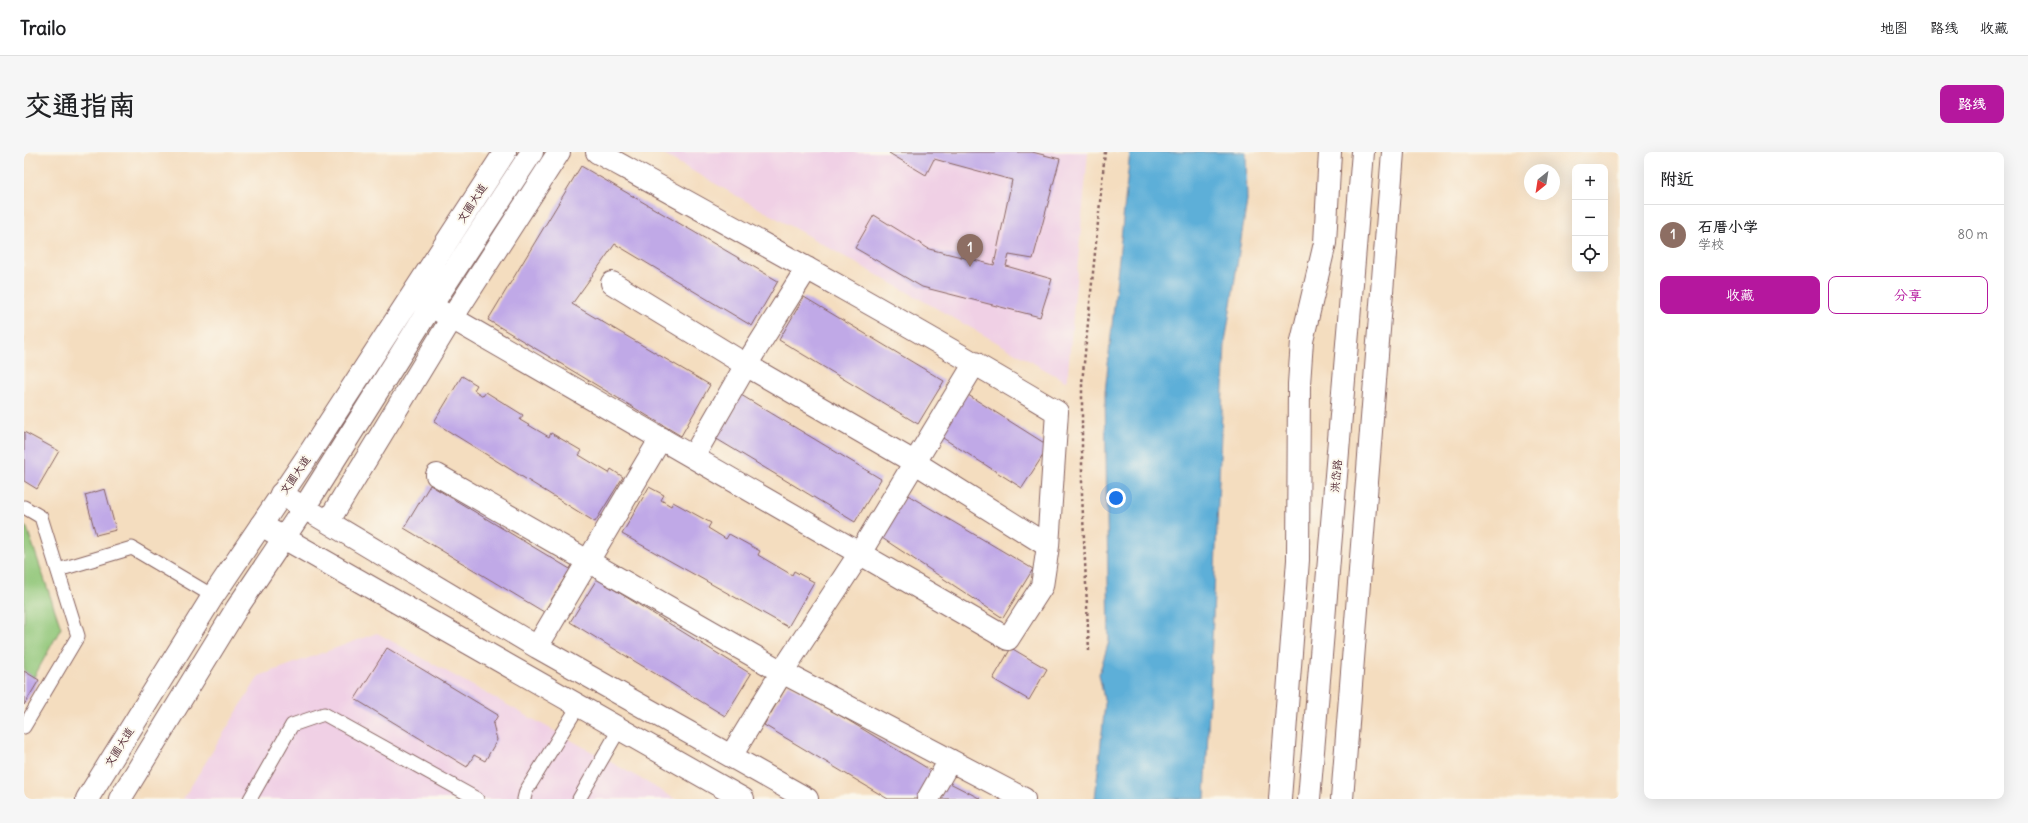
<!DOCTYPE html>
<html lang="zh">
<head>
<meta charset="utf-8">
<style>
  :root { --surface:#fff; --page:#f6f6f6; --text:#202124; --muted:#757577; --line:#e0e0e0; --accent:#b5179e }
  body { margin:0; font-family:Delius,"LXGW WenKai TC",sans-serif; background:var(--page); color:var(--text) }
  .controls { position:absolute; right:12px; top:12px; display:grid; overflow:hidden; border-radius:8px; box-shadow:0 4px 16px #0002 }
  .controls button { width:36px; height:36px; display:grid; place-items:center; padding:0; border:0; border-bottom:1px solid var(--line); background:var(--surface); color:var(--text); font:20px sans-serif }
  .compass { position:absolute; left:1500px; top:12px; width:36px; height:36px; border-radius:50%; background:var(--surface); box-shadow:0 4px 16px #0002; rotate:210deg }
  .you { position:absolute; left:1092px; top:346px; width:14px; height:14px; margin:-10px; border:3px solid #fff; border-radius:50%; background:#1a73e8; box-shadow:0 0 0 6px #1a73e833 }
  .badge { display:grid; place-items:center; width:26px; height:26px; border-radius:50%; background:var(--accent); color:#fff; font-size:13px; font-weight:700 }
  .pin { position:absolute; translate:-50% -33px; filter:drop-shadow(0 1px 2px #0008) }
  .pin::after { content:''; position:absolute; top:21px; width:14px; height:12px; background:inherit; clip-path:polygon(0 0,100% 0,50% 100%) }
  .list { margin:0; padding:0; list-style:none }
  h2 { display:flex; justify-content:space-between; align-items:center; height:52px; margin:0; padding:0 16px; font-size:17px }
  h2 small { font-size:13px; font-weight:400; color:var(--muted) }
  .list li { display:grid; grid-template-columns:26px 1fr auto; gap:12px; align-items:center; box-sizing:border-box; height:60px; padding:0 16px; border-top:1px solid var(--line) }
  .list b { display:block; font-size:15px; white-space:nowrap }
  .list p { margin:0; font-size:13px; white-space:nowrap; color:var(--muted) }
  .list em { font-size:13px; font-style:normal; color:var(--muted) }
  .actions { display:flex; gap:8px; padding:12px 16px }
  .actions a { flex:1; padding:9px 0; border:1px solid var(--accent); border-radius:8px; text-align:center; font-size:14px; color:var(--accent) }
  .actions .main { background:var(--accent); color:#fff }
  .icon { flex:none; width:22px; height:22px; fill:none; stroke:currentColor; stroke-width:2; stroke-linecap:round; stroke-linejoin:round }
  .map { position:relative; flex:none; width:1596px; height:647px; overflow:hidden; border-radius:8px }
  header { display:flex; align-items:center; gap:24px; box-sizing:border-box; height:56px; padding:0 20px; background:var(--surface); border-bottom:1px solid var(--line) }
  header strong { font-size:19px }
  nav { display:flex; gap:22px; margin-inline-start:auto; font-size:14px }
  .intro { display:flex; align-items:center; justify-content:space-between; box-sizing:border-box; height:96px; padding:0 24px }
  h1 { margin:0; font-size:28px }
  .button { padding:10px 18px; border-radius:8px; background:var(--accent); color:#fff; font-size:14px; font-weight:700 }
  main { display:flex; gap:24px; padding:0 24px }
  aside { flex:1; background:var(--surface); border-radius:8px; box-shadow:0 4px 16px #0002 }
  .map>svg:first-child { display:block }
</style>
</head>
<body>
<header>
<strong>Trailo</strong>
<nav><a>地图</a><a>路线</a><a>收藏</a></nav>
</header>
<div class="intro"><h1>交通指南</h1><a class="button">路线</a></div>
<main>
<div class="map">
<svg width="1596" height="647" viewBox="0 0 1596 647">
  <rect width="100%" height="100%" fill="#fbf7ec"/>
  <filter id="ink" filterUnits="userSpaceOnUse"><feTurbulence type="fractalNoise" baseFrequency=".025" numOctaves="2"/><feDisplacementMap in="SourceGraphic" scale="8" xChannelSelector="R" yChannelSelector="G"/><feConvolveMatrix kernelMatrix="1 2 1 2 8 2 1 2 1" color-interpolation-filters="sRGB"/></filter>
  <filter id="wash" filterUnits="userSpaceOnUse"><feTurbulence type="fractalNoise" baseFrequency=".012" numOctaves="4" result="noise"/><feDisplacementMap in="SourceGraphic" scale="16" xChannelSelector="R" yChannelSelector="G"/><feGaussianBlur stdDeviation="0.9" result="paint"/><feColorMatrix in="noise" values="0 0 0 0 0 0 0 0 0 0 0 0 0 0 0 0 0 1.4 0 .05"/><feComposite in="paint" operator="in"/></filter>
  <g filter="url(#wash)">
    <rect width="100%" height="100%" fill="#f4ddbf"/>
    <!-- built -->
    <path fill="#f0d0e5" d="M635 0H1064L1043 230Z
      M353 481 619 628 651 647H159L235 524Z"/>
    <!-- green -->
    <path fill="#90c678" stroke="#6d7252" d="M0 374 3 376 37 476 10 525 0 519Z"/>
    <!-- water -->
    <path fill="#5dafd8" stroke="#546782" d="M1106 0H1222L1223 49 1201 191 1181 647H1071L1081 552 1075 522 1085 489 1081 241Z"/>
    <g id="blocks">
      <!-- building -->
      <path fill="#c0a9e7" d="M866 0H1008L1036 7 1009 107 985 103 982 114 1028 127 1016 165 898 135 831 96 850 63 905 97 970 113 988 28 910 7 902 23 865 1Z
        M557 14 754 129 728 174 591 92 548 152 686 233 657 284 464 168Z
        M780 145 920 229 894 272 755 188Z
        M438 224 453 233 450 238 459 244 462 240 499 263 496 268 525 285 527 281 558 299 555 303 585 321 587 317 599 325 571 370 410 270Z
        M941 241 1025 294 998 336 914 283Z
        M717 243 857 327 831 370 691 286Z
        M0 280 35 299 13 337 0 329Z
        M406 333 546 417 520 460 380 376Z
        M625 335 640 343 637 348 647 354 649 350 687 371 684 376 702 387 705 382 736 399 734 403 768 423 770 419 790 430 764 475 598 382Z
        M81 337 92 378 72 383 61 343Z
        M882 342 1009 417 979 466 855 384Z
        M573 427 727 522 701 564 546 470Z
        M363 496 474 563 469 572 473 588 461 609 450 603 443 615 331 547Z
        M987 496 1023 517 1005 548 969 527Z
        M0 519 15 528 0 553Z
        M764 532 913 622 898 647H864L740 573Z
        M924 630 957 647H915Z"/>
    </g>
  </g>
  <g filter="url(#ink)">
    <use href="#blocks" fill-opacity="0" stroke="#86625f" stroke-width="1"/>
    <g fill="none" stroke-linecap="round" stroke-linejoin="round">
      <!-- lane casing -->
      <g stroke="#86625f" stroke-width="15">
        <path id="lane" d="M0 355 17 365 54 484 0 575
          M34 418 108 396 189 444
          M226 647 268 573 300 562 453 647
          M500 647 502 639 555 553
          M555 647 596 576"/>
      </g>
      <!-- street casing -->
      <g stroke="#86625f" stroke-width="24">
        <path id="street" d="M588 131 722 213 890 310 1024 394
          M407 154 984 487 1018 434 1024 394 1033 260C882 170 727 85 573 0
          M669 305 722 213 783 116
          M413 323 758 520 1000 647
          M257 342 513 495 783 647
          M304 370 428 166 535 0
          M237 373 719 647
          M513 495 637 286
          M707 604 758 520 836 401 951 211
          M904 647 926 608
          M1256 647 1274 408 1275 232 1278 189 1301 91 1306 0"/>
      </g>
      <!-- secondary casing -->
      <g stroke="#86625f" stroke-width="24">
        <path id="secondary" d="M63 647 189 444 281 308 481 0
          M96 647 213 456 280 356 407 154 508 0
          M1285 647 1339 0
          M1318 647 1369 0"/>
      </g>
      <!-- path -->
      <path stroke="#86625f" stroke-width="2.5" stroke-dasharray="3 3" stroke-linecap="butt" d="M1065 499 1058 342V231L1081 0"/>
      <!-- lane -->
      <use href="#lane" stroke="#fff" stroke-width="13"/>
      <!-- street -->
      <use href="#street" stroke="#fff" stroke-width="22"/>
      <!-- secondary -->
      <use href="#secondary" stroke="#fff" stroke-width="22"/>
    </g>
  </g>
  <g text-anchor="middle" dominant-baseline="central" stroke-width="4" stroke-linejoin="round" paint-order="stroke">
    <!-- street labels -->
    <g font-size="11" fill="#4a1f2b" stroke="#fbf7ec">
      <text transform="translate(448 51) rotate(-57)">文圃大道</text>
      <text transform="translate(271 323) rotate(-55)">文圃大道</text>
      <text transform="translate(1312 324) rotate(-85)">洪岱路</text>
      <text transform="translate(95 595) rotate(-58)">文圃大道</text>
    </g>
  </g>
</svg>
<div class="controls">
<button>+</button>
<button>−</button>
<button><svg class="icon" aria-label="locate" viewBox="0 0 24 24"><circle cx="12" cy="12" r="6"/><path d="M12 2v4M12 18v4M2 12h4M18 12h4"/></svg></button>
</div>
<svg class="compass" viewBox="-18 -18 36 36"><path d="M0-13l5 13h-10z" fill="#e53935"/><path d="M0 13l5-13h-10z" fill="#757577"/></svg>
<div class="you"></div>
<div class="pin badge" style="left:946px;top:115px;background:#8d6e63">1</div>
</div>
<aside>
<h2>附近<small></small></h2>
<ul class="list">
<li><span class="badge" style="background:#8d6e63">1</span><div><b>石厝小学</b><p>学校</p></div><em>80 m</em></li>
</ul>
<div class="actions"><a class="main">收藏</a><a>分享</a></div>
</aside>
</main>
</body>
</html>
